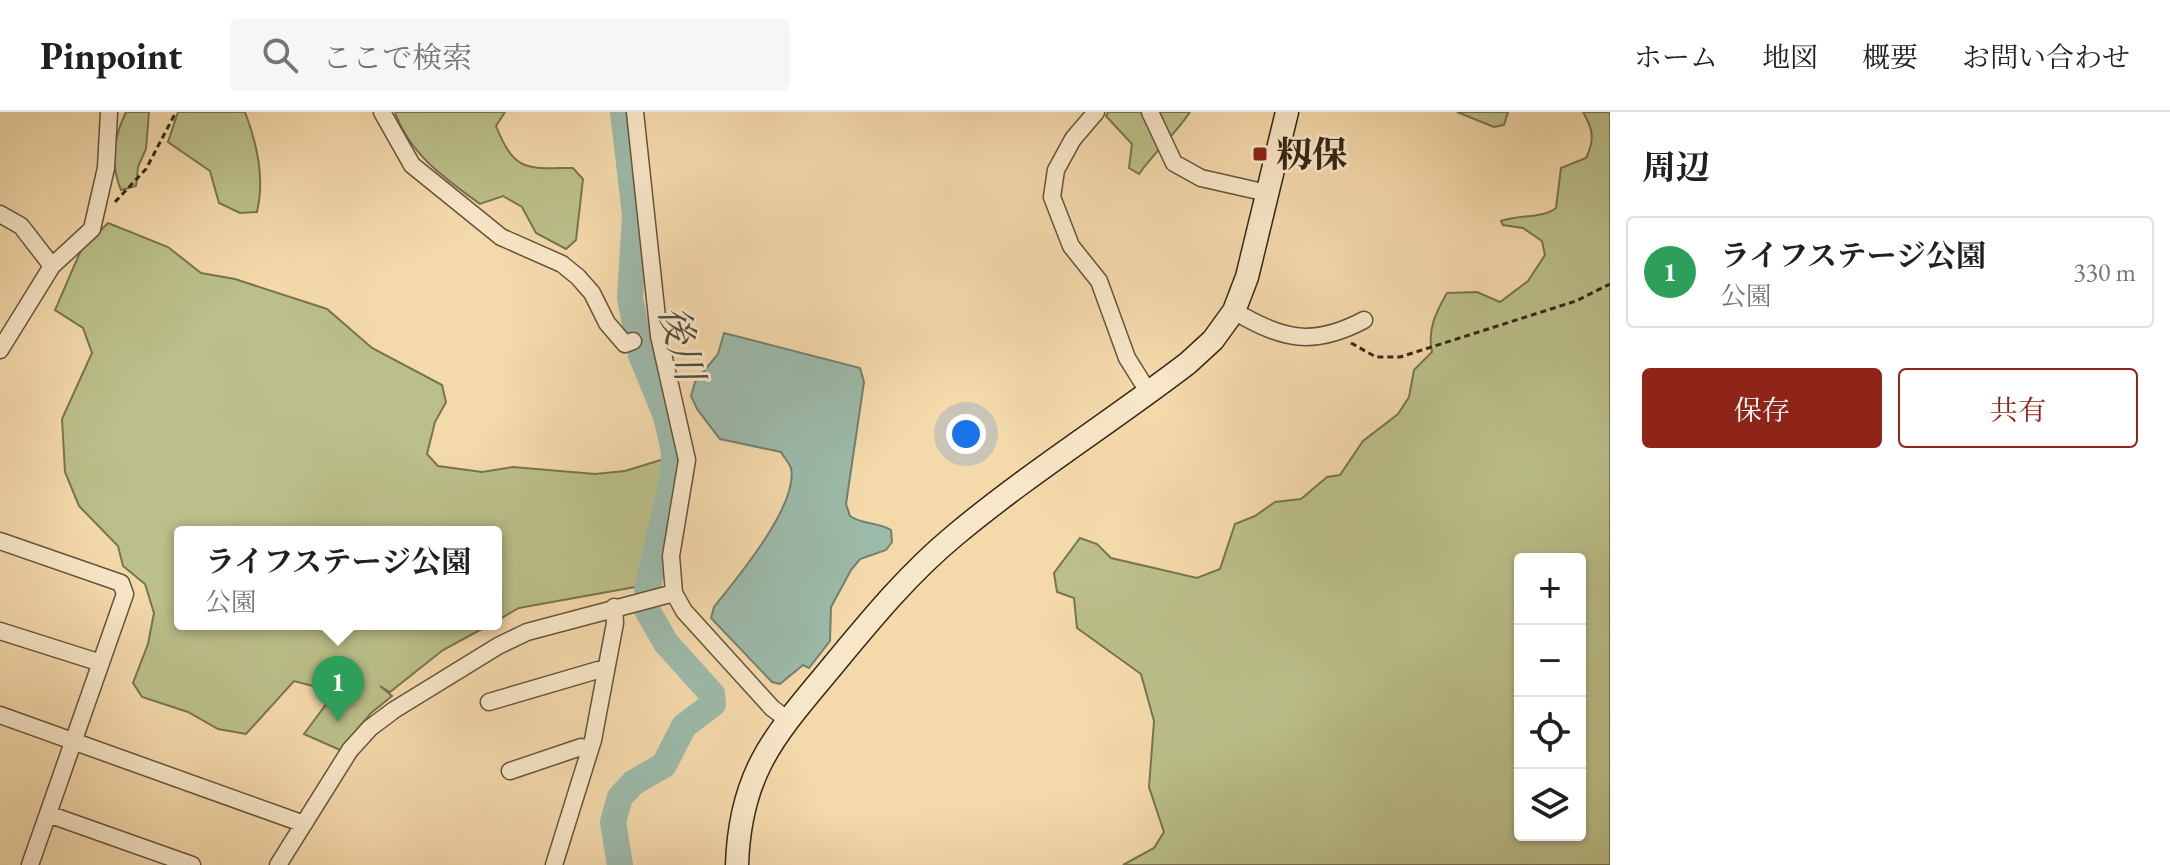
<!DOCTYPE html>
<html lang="ja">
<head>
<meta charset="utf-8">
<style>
  :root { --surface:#fff; --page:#f6f6f6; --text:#202124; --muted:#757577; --line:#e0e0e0; --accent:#8f2418 }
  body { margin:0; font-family:"EB Garamond","Noto Serif JP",serif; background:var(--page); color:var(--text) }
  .controls { position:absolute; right:24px; bottom:24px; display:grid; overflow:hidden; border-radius:8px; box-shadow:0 2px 6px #0004 }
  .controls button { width:72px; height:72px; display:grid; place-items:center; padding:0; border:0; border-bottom:2px solid var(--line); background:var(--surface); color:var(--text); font:40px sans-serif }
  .you { position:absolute; left:966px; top:322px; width:28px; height:28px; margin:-20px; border:6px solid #fff; border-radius:50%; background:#1a73e8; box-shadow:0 0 0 12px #1a73e833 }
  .badge { display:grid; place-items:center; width:52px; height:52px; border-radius:50%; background:var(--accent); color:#fff; font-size:26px; font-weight:700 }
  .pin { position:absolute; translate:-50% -66px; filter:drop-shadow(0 2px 4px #0008) }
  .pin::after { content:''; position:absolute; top:42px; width:28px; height:24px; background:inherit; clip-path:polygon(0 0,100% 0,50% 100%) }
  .popup { position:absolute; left:174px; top:414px; width:328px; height:104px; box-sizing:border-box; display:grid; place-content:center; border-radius:8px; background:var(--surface); filter:drop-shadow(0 2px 6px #0005); font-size:26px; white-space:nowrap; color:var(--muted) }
  .popup b { font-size:30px; color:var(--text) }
  .popup::after { content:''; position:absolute; left:50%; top:100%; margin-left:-16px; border:16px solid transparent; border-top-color:var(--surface) }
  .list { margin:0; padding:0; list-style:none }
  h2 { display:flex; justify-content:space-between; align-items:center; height:104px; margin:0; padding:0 32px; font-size:34px }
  h2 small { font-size:26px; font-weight:400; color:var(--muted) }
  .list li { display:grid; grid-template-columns:52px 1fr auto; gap:24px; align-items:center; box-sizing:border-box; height:112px; margin:0 16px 16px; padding:0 16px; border:2px solid var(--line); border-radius:8px }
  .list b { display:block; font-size:30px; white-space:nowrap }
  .list p { margin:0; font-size:26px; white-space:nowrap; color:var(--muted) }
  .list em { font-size:26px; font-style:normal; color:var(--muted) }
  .actions { display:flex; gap:16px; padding:24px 32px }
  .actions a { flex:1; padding:18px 0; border:2px solid var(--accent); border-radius:8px; text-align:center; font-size:28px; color:var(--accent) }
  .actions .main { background:var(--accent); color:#fff }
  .icon { flex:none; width:44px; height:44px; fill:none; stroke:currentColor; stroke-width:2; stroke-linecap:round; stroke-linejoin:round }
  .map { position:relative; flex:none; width:1610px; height:753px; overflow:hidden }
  header { display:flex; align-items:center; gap:48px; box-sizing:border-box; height:112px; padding:0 40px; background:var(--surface); border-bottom:2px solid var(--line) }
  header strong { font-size:38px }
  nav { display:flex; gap:44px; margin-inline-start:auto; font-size:28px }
  .search { width:560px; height:72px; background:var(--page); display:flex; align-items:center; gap:20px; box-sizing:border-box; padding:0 28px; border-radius:8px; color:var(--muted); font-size:30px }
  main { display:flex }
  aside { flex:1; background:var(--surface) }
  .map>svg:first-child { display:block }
</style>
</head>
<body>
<header>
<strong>Pinpoint</strong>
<div class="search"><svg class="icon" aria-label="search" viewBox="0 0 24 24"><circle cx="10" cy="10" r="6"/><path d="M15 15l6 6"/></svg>ここで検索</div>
<nav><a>ホーム</a><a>地図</a><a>概要</a><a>お問い合わせ</a></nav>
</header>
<main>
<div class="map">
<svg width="1610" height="753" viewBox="0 0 1610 753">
  <rect width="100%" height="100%" fill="#f4d9ab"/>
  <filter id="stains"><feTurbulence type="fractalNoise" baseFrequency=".0025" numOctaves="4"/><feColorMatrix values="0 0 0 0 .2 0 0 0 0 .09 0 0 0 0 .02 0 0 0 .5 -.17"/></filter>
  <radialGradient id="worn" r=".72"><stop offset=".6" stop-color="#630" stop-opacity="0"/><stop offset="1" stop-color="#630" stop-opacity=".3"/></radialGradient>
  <!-- green -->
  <path fill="#bbbf89" stroke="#787450" stroke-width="2" fill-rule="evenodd" d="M126 0H149L146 37 138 55 136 74 121 78C110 51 113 27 126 0Z
    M178 0H245C257 32 265 66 257 100L240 101 219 91 210 59 168 30Z
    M395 0H505L496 14C515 61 526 56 573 56L583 67 576 128 566 137 536 121 522 95 503 84 480 92C446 67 409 42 395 0Z
    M1108 0H1190C1175 23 1155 39 1139 62L1129 56 1132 32 1106 4Z
    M1457 0H1508L1504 13 1494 15Z
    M1583 0H1610V753H1123L1154 736 1164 720 1149 675 1154 609 1141 562 1077 516 1074 486 1057 480 1054 461 1080 426 1097 432 1111 446 1197 466 1220 457 1235 412 1255 404 1275 390 1301 387 1327 365 1340 363 1363 329 1398 302 1409 285 1414 258 1432 240C1427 218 1436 200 1447 181L1477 180 1500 190 1528 169 1545 143 1542 129 1523 116 1503 113 1501 109C1518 102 1542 107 1556 96L1561 56 1586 46C1595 28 1593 17 1583 0ZM1520 447H1580V723H1520Z
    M108 111 168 135 201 161 235 167 327 197 372 236 442 273 446 290 435 310 427 342 438 354 482 360 513 355 595 362 625 359 664 347 669 361 645 461 635 475 519 496 496 509V420H180V512H491L443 538 390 580 380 574 392 584 371 601 340 638 304 622 327 591 317 575 294 569 246 622 218 617 188 600 142 585 133 571 148 532 154 501 145 472 123 454 118 434 79 394 65 360 62 307 92 241 83 216 55 198 81 138Z"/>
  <!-- water -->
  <path fill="#9cbaaa" stroke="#73806f" stroke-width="2" d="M724 221 860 256 864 270 846 392 850 404C863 413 878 410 891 418L892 430 886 438 860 447 851 458 831 495 830 529 809 556 803 553 780 572 772 570 711 506 714 495C736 467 799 393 791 356 789 351 783 344 781 340L720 327 697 297 691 284 695 270 718 242Z"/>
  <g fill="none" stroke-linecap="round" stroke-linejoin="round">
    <!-- river -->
    <path stroke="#9cbaaa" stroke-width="26" d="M623 0 635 103 630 186 641 243 666 304 674 339 673 364 647 478
      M620 753 613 710 620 685 633 671 664 653 684 614 713 592 712 582 666 531 646 496"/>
    <!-- minor casing -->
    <g stroke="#65543b" stroke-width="19">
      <path id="minor" d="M382 0 412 53 501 125 562 152 578 165 592 181 607 211 625 232 633 229
        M635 0 659 224 687 348 671 444 674 481 684 499 772 596 788 608
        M1096 0 1073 27 1056 58 1052 85 1071 134 1099 169 1127 246 1149 281
        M1150 0 1174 51 1201 66 1267 81
        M0 102 21 114 52 154
        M1234 199C1283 228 1313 235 1364 208
        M0 238 52 154 92 117 106 56 109 0
        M0 429 121 471 125 482 30 753
        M0 519 101 551
        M489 590 598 558 606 559
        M0 603 304 712
        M510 659 581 635 590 637
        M48 702 192 753
        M278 753 350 638 370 616 394 598 498 534 527 520 674 481
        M554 753 593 628 615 511 614 495"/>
    </g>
    <!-- secondary casing -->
    <g stroke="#352816" stroke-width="25">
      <path id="secondary" d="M737 753C740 661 774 624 830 557 869 510 907 463 954 424 1028 362 1111 310 1188 251L1213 228 1234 199 1247 165 1287 0"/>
    </g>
    <!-- path -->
    <path stroke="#352816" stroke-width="3" stroke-dasharray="6 4" stroke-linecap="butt" d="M115 90 146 57 176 0
      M1351 231 1376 245H1400L1576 189 1610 172"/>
    <!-- minor -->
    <use href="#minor" stroke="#f8e6c8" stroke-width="16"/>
    <!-- secondary -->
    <use href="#secondary" stroke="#f8e6c8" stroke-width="22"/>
  </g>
  <!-- markers -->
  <rect fill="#8f2418" stroke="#f8e6c8" stroke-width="3" x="1252" y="34" width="16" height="16" rx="4"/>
  <g text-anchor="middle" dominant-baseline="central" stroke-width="6" stroke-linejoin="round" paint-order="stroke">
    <!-- poi labels -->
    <g font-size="36" font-weight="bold" fill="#352816" stroke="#f8e6c8" text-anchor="start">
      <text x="1276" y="42">籾保</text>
    </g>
    <!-- water labels -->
    <g font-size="38" font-style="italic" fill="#4f4c3b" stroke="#f8e6c8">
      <text transform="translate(682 231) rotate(75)">後川</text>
    </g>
  </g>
  <rect width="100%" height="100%" filter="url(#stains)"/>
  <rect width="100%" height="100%" fill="url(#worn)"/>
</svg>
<div class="controls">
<button>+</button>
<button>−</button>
<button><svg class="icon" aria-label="locate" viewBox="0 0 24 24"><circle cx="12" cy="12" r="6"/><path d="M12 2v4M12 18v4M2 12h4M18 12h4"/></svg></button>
<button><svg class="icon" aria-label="layers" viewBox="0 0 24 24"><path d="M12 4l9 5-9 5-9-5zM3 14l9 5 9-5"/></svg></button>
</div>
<div class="you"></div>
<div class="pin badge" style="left:338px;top:610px;background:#2e9e5b">1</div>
<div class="popup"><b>ライフステージ公園</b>公園</div>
</div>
<aside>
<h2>周辺<small></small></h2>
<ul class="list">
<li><span class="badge" style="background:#2e9e5b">1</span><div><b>ライフステージ公園</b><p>公園</p></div><em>330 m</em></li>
</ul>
<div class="actions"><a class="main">保存</a><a>共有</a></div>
</aside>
</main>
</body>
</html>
